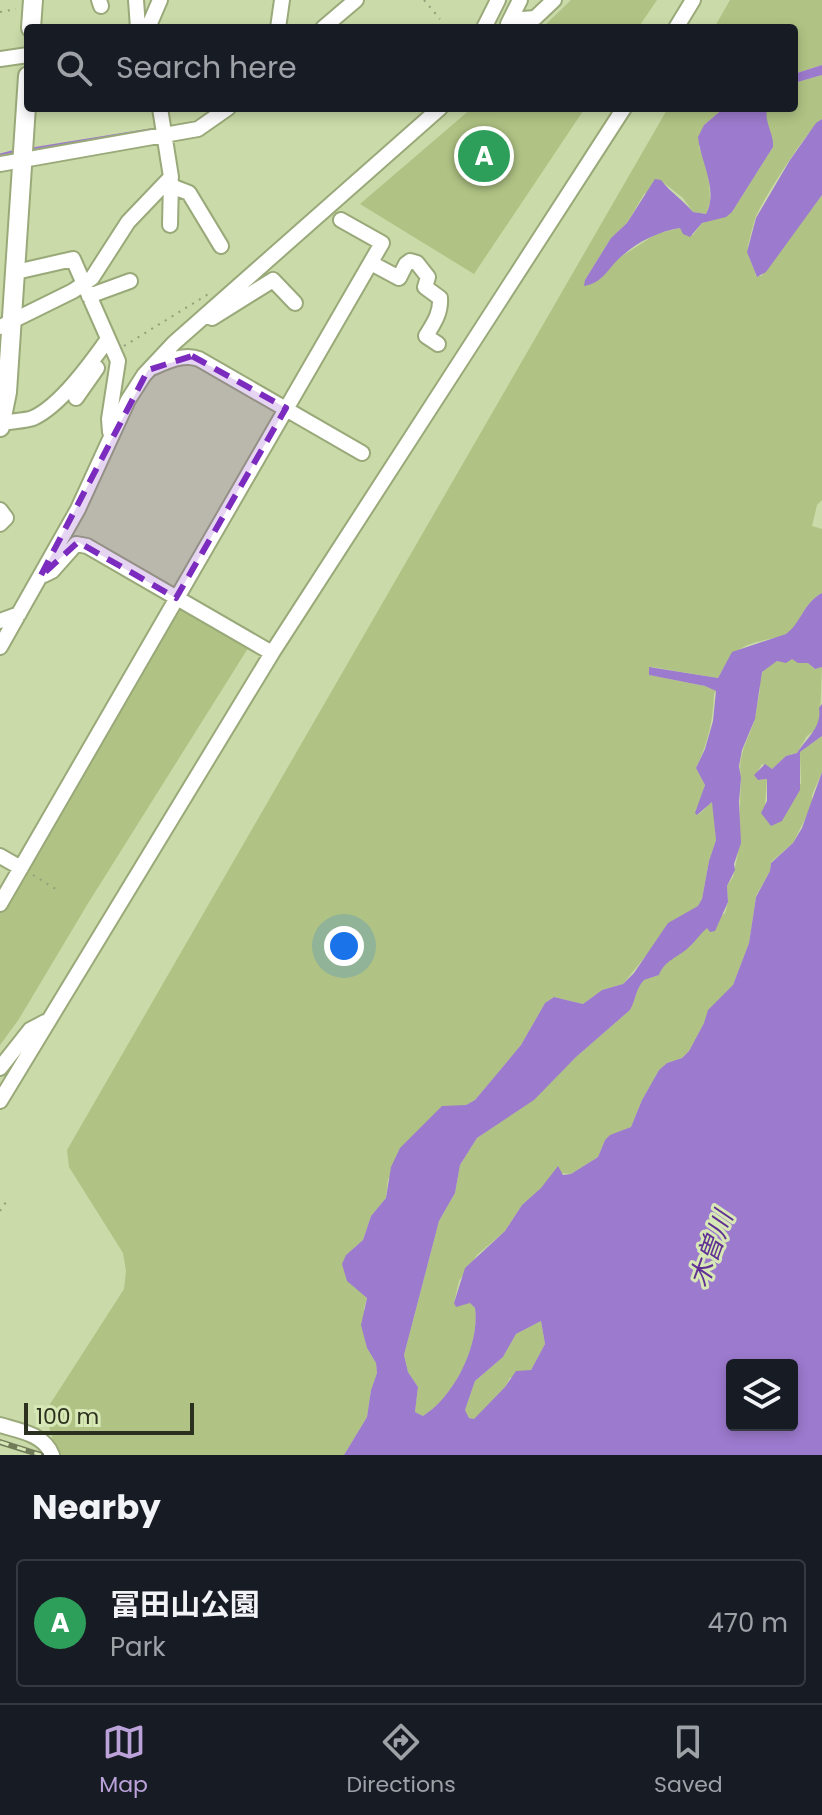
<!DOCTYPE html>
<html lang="en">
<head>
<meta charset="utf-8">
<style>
  :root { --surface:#171b24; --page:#242831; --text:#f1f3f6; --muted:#9ea1a6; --line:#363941; --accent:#bba3da }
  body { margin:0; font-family:Poppins,"Noto Sans JP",sans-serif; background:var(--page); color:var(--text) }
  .controls { position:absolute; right:24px; bottom:24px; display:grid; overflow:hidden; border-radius:8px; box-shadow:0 4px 12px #0003 }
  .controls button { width:72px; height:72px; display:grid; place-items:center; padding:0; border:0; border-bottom:2px solid var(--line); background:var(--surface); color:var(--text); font:40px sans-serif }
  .scale { position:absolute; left:24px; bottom:20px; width:170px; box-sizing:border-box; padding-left:8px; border:4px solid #2b311e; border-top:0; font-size:22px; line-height:28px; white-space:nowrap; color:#2b311e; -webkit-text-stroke:6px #d7e7b5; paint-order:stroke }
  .you { position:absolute; left:344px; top:946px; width:28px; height:28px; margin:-20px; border:6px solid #fff; border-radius:50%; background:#1a73e8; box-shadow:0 0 0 12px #1a73e833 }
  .badge { display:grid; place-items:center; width:52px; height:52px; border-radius:50%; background:var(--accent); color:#fff; font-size:26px; font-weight:700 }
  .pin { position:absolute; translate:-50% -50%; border:4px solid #fff; box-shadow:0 2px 8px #0006 }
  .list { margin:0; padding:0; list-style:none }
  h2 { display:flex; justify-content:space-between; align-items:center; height:104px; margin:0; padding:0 32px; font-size:34px }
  h2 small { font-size:26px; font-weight:400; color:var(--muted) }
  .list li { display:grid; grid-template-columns:52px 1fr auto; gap:24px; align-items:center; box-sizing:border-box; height:128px; margin:0 16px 16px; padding:0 16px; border:2px solid var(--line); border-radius:8px }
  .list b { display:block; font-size:30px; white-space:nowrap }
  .list p { margin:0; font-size:26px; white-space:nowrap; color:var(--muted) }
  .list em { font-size:26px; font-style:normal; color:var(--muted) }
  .icon { flex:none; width:44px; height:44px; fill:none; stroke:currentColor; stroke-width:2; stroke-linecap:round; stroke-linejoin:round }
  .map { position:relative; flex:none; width:822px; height:1455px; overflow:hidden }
  .search { position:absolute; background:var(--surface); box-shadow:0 4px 12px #0003; left:24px; right:24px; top:24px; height:88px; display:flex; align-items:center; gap:20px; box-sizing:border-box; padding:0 28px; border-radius:8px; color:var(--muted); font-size:30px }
  .sheet { height:248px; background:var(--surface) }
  nav { display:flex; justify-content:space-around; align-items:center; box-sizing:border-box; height:112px; border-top:2px solid var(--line); background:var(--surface); font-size:22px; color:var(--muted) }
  nav a { display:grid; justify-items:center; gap:4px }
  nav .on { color:var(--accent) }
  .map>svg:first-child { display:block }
</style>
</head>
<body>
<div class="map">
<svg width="822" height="1455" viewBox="0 0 822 1455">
  <rect width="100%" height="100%" fill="#cadaa8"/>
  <!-- green -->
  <path fill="#b0c384" d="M571 0H657L638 28H542Z
    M730 0H822V65L794 74V28H714Z
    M822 75V119C808 128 764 198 756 216 753 225 750 237 748 246 746 256 754 266 756 276H761L822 195V500L817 505 812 526 822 529V593C804 602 801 622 789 632 783 637 773 638 765 640 737 646 731 654 718 678L652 667 649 675 705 686 716 691 714 694C713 721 708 743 696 768L705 784 698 815 713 801 716 840 709 861 702 899 698 907 644 958 623 984 602 990 583 1004 554 997 545 1003 521 1045 475 1100 466 1105 388 1179 386 1198 371 1216 363 1240 346 1255 354 1287 362 1292 367 1298 364 1308 367 1348 376 1363 377 1373 371 1390 367 1417 344 1455H57L45 1412 124 1289 126 1271 123 1253 69 1167 67 1150 668 108H724L704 125 699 147 709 174 710 202 706 214 693 212 683 198 664 183 644 194 627 223 611 238 585 280 656 234 680 228 693 235 702 223 732 212 773 147 765 117 767 108H794V83Z
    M472 108H585L474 274 360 204Z
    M178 603 250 645 87 905 19 1019 0 1045V912Z
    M792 659 808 662 814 669 822 667 820 719 818 728 807 736 797 753 786 756 772 769 762 764 758 771V780L767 779 765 806 782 821 801 783 800 752 822 736V772L812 795V805L793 843 771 862 770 871 756 896 749 943 733 985 704 1023 689 1051 682 1058 667 1063 659 1070 642 1100 631 1127 610 1136 605 1140 598 1157 571 1174 560 1173 522 1205 505 1231 477 1255 459 1281 454 1303H470L475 1308C480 1346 454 1397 423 1416L415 1412 418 1387 408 1372 404 1355 439 1221 455 1193 460 1165 477 1138 533 1100 576 1057 630 1010C636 999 635 990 644 980L659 975 661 969 672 958 690 946 703 930 725 913 728 902 727 886 733 877 738 853 741 778C737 756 747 742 754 722 756 714 757 705 759 696 761 688 758 679 763 671 770 661 780 660 792 659Z
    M541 1321 545 1344 531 1370 510 1378 505 1387 474 1420 469 1418 465 1410 475 1381 503 1357 516 1334Z"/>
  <!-- water -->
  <path fill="#9c7ace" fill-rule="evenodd" d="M822 65V75L794 83V74Z
    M724 108H767C764 123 774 133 773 147L732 212 726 217 702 223 690 237 683 234 680 228C660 231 639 241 623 255 609 266 604 283 584 286L585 280 611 238 627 223 655 179 661 180C670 192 683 200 693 212L706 214C719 189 700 161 698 137L704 125Z
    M822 119V195L766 272 757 277 747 252 756 218 790 160 816 123Z
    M822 593V667L815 669 808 663H798L792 659 786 663 777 661 762 672 755 719 742 750 739 766 741 778 739 802 741 843 734 864 735 870 727 886 728 902 715 931 710 932 707 928C700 934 695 942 688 948 678 957 664 961 659 975L644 980C635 990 636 1000 630 1010L576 1057 534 1100 477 1138 460 1165 455 1193 439 1221 404 1355 408 1372 418 1387 415 1412 423 1416C454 1397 480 1345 475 1308L470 1303 456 1307 454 1303 465 1268 505 1231 522 1205 541 1188 558 1166 563 1175 571 1174 598 1157 605 1140 610 1135 631 1127 642 1100 659 1070 667 1063 682 1058 689 1051 704 1023 708 1010 733 985 749 943 756 897 770 871 771 863 793 843 802 828 822 772V1455H344L367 1417 371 1390 377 1373 376 1363 367 1348 361 1325 367 1298 347 1281 342 1264 346 1255 363 1240 371 1216 386 1198 391 1167 400 1148 442 1106 466 1105 475 1100 521 1045 545 1003 554 997 583 1004 602 990 623 984 634 973 668 923 698 906 702 899 709 861 716 840 712 802 697 815 695 813 705 785 696 768 705 749 713 721 716 691 705 686 649 675V667L718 678 732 652 786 634C801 623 804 602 822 593ZM541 1321 545 1344 531 1370 516 1371 505 1387 474 1419 469 1418 465 1410 475 1381 503 1357 516 1334ZM732 1365H792V1425H732Z
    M822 704V736L800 752V790L782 821 771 826 761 813 767 801V779L758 780 754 775 765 764 772 769 786 756 797 753C807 738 822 727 819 708Z"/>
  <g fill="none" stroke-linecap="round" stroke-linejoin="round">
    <!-- stream -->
    <path stroke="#9c7ace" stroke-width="3" d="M32 149 156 129 153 108
      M0 155 12 152"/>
    <!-- minor casing -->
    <g stroke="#9aa979" stroke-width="18">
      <path id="minor" d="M99 0 101 6
        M136 0 138 28
        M510 20 535 18 554 0
        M508 24 520 0
        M148 28 160 0
        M278 28 282 0
        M323 28 356 0
        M484 28 498 0
        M676 28 693 0
        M0 59 28 55
        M0 164 198 129 228 108
        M171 186 189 193 221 246
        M170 225 171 181
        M371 263 399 278 406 264 410 261 417 263 428 277 425 287 440 298C441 313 434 323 426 336L438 344
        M16 272 73 259 118 361 109 419 110 432
        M89 296 130 281
        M212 318 273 280 295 303
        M0 327 73 291 92 278 128 222 171 177 160 108
        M154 367C167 361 185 353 199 359L362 453
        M76 398 97 368
        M2 423C11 421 25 421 33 418 60 406 91 363 108 339
        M0 510 6 518 0 524
        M44 575 52 571 76 544 87 546 272 653
        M0 621 19 614
        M0 647 78 509 128 400 144 375 174 343 440 108
        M0 856 21 868
        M0 904 382 243 341 220
        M0 1068 30 1030 45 1022
        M0 1101 272 653 624 108
        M0 1425C20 1431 44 1434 52 1455"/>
    </g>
    <!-- major casing -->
    <g stroke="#9aa979" stroke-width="22">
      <path id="major" d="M31 28 33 0
        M0 427 7 392 28 76"/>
    </g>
    <!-- path -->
    <path stroke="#94a079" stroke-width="2" stroke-dasharray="2 6" stroke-linecap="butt" d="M424 0 440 19
      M0 12 16 9
      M124 346 210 293
      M33 875 59 891
      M0 1211 6 1202"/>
    <!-- minor -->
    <use href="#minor" stroke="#fff" stroke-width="14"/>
    <!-- major -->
    <use href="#major" stroke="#fff" stroke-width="18"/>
    <!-- rail casing -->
    <g stroke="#717b5a" stroke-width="6">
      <path id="rail" d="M0 1442 41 1455"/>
    </g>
    <!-- rail -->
    <use href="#rail" stroke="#d7e7b5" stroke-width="3" stroke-dasharray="9" stroke-linecap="butt"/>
  </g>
  <!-- marked area -->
  <path fill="#7b2cbf" fill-opacity="0.2" stroke="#7b2cbf" stroke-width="6" stroke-dasharray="16 10" stroke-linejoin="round" d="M192 356 286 408 176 598 78 542 40 577 148 370Z"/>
  <g text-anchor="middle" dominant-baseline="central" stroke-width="6" stroke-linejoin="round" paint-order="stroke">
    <!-- water labels -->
    <g font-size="26" font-style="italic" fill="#5f2f93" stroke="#d7e7b5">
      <text transform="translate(711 1249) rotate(-70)">木曽川</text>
    </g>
  </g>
</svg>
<div class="controls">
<button><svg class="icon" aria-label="layers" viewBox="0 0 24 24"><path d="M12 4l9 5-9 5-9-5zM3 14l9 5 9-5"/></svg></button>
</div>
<div class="scale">100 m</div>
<div class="you"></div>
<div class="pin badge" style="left:484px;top:156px;background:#2e9e5b">A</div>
<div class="search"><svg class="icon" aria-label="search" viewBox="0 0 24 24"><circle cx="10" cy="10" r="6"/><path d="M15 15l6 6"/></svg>Search here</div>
</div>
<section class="sheet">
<h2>Nearby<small></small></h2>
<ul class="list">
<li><span class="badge" style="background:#2e9e5b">A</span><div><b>冨田山公園</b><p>Park</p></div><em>470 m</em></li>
</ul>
</section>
<nav>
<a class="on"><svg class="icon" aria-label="map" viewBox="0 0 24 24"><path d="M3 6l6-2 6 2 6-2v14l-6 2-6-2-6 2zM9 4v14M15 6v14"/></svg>Map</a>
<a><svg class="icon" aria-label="directions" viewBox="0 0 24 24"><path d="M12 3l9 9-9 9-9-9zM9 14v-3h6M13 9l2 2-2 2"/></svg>Directions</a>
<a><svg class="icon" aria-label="saved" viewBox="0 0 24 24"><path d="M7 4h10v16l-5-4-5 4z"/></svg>Saved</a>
</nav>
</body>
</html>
